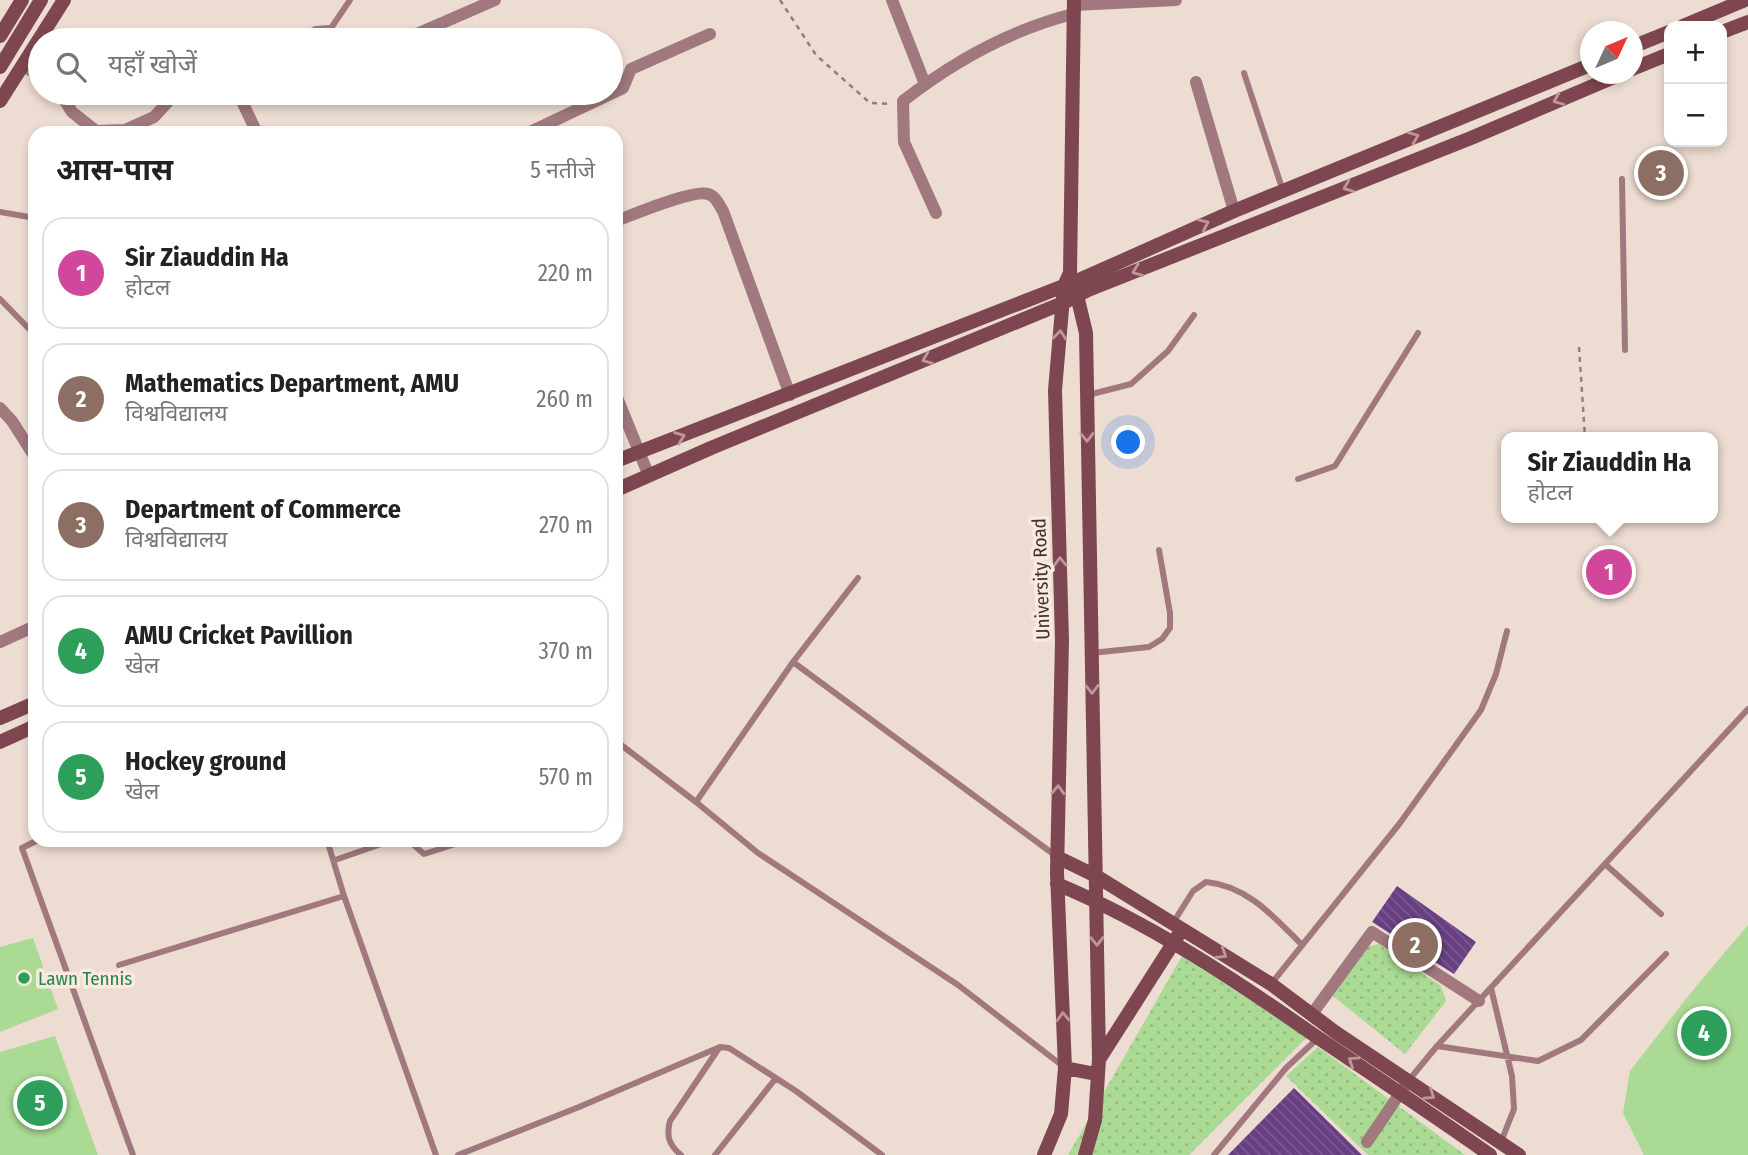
<!DOCTYPE html>
<html lang="hi">
<head>
<meta charset="utf-8">
<style>
  :root { --surface:#fff; --page:#f2f2f2; --text:#222; --muted:#767676; --line:#e0e0e0; --accent:#b45309 }
  body { margin:0; font-family:"Fira Sans Condensed","Noto Sans Devanagari",sans-serif; background:var(--page); color:var(--text) }
  .controls { position:absolute; right:21px; top:21px; display:grid; overflow:hidden; border-radius:14px; box-shadow:0 4px 10px #0003 }
  .controls button { width:63px; height:63px; display:grid; place-items:center; padding:0; border:0; border-bottom:2px solid var(--line); background:var(--surface); color:var(--text); font:35px sans-serif }
  .compass { position:absolute; left:1580px; top:21px; width:63px; height:63px; border-radius:50%; background:var(--surface); box-shadow:0 4px 10px #0003; rotate:46deg }
  .you { position:absolute; left:1129px; top:443px; width:24px; height:24px; margin:-18px; border:5px solid #fff; border-radius:50%; background:#1a73e8; box-shadow:0 0 0 10px #1a73e833 }
  .badge { display:grid; place-items:center; width:46px; height:46px; border-radius:50%; background:var(--accent); color:#fff; font-size:23px; font-weight:700 }
  .pin { position:absolute; translate:-50% -50%; border:4px solid #fff; box-shadow:0 2px 7px #0006 }
  .popup { position:absolute; left:1501px; top:432px; width:217px; height:91px; box-sizing:border-box; display:grid; place-content:center; border-radius:14px; background:var(--surface); filter:drop-shadow(0 2px 5px #0005); font-size:23px; white-space:nowrap; color:var(--muted) }
  .popup b { font-size:26px; color:var(--text) }
  .popup::after { content:''; position:absolute; left:50%; top:100%; margin-left:-14px; border:14px solid transparent; border-top-color:var(--surface) }
  .list { margin:0; padding:0; list-style:none }
  h2 { display:flex; justify-content:space-between; align-items:center; height:91px; margin:0; padding:0 28px; font-size:30px }
  h2 small { font-size:23px; font-weight:400; color:var(--muted) }
  .list li { display:grid; grid-template-columns:46px 1fr auto; gap:21px; align-items:center; box-sizing:border-box; height:112px; margin:0 14px 14px; padding:0 14px; border:2px solid var(--line); border-radius:21px }
  .list b { display:block; font-size:26px; white-space:nowrap }
  .list p { margin:0; font-size:23px; white-space:nowrap; color:var(--muted) }
  .list em { font-size:23px; font-style:normal; color:var(--muted) }
  .icon { flex:none; width:38px; height:38px; fill:none; stroke:currentColor; stroke-width:2; stroke-linecap:round; stroke-linejoin:round }
  .map { position:relative; flex:none; width:1748px; height:1155px; overflow:hidden }
  .search { position:absolute; background:var(--surface); box-shadow:0 4px 10px #0003; left:28px; top:28px; width:595px; height:77px; display:flex; align-items:center; gap:18px; box-sizing:border-box; padding:0 24px; border-radius:38px; color:var(--muted); font-size:26px }
  .panel { position:absolute; background:var(--surface); box-shadow:0 4px 10px #0003; left:28px; top:126px; width:595px; height:721px; border-radius:21px }
  .map>svg:first-child { display:block }
</style>
</head>
<body>
<div class="map">
<svg width="1748" height="1155" viewBox="0 0 1748 1155">
  <defs>
    <pattern id="grass-dots" width="8" height="8" patternUnits="userSpaceOnUse" patternTransform="scale(1.75)"><rect width="8" height="8" fill="#aada94"/><path d="M2 2h.1M6 6h.1" fill="none" stroke="#93bc80" stroke-width="1.8" stroke-linecap="round"/></pattern>
    <pattern id="building-back-hatch" width="6" height="6" patternUnits="userSpaceOnUse" patternTransform="scale(1.75)"><rect width="6" height="6" fill="#683f82"/><path d="M-1 5l2 2M0 0l6 6M5-1l2 2" fill="none" stroke="#7a598f"/></pattern>
  </defs>
  <rect width="100%" height="100%" fill="#eddcd1"/>
  <!-- grass -->
  <path fill="url(#grass-dots)" d="M1379 944 1441 986 1446 1001 1405 1054 1333 996 1366 947Z
    M1182 956 1307 1037 1189 1155H1068Z
    M1318 1047 1465 1155H1368L1286 1076Z"/>
  <!-- park -->
  <path fill="#aada94" d="M1748 925V1155H1644L1623 1113 1630 1071 1689 995Z
    M33 938 58 1009 0 1032V947Z
    M55 1036 98 1155H0V1052Z"/>
  <!-- building -->
  <path fill="url(#building-back-hatch)" d="M1397 886 1476 942 1454 974 1372 922Z
    M1294 1088 1362 1155H1228Z"/>
  <g fill="none" stroke-linecap="round" stroke-linejoin="round">
    <!-- path -->
    <path stroke="#8c8079" stroke-width="2.5" stroke-dasharray="5 5" stroke-linecap="butt" d="M780 0 816 55 870 103 890 104
      M1579 347 1585 437"/>
    <!-- lane -->
    <path stroke="#a0787e" stroke-width="6" d="M329 31 350 0
      M1244 73 1283 191
      M1622 179 1625 350
      M0 212 35 218
      M0 299 35 335
      M1088 395 1131 384 1168 351 1194 315
      M1298 479 1335 466 1418 333
      M1091 653 1149 647 1162 639 1170 628V613L1159 550
      M793 662 1056 856
      M616 741 696 802 793 662 858 578
      M696 802 758 853 958 985 1064 1067
      M38 840 22 848 133 1155
      M408 840 424 854 468 840
      M335 860 393 840
      M1605 864 1661 914
      M344 896 436 1155
      M1173 923 1193 891 1206 882C1248 886 1274 917 1302 945
      M119 965 344 896 327 840
      M1271 984 1400 823 1481 710 1496 674 1507 631
      M1491 988 1512 1076 1514 1109 1501 1142
      M1437 1046 1538 1061 1581 1040 1666 954
      M1409 1080 1437 1046 1748 709
      M458 1155 579 1107 720 1047 729 1048 796 1091 882 1155
      M681 1155C669 1145 666 1136 670 1121L719 1048
      M715 1155 776 1078
      M1214 1155 1286 1068 1317 1039"/>
    <!-- street -->
    <path stroke="#a0787e" stroke-width="12" d="M892 0 925 84
      M1074 5 1176 0
      M300 40 316 32 329 31 342 40
      M403 40 495 0
      M22 66 40 75
      M1196 82 1234 211
      M60 93 72 112 96 131 125 130 154 117 176 93
      M238 93 257 133
      M528 133 623 88 631 69 710 34
      M936 213 904 142 903 101C954 61 1010 30 1073 14
      M616 221C632 215 694 189 708 194 716 196 719 205 723 211L790 395
      M616 395 649 476
      M0 408 12 421 35 457
      M0 642 35 626
      M1312 1014 1372 932 1479 1001
      M1367 1142 1409 1080"/>
    <!-- secondary -->
    <path stroke="#7e4651" stroke-width="14" d="M1683 26 1745 0
      M1722 32 1748 22
      M0 36 22 0
      M1632 47 1669 32
      M0 67 41 0
      M1632 69 1669 54
      M0 101 64 0
      M1075 287 1086 333 1099 1059 1095 1120 1085 1155
      M616 461 1079 280 1234 211 1590 65
      M616 490 711 448 1063 303 1088 290 1471 138 1621 74
      M0 718 35 703
      M0 742 35 726
      M1057 857 1096 876 1271 984 1335 1032 1519 1155
      M1057 884C1150 923 1232 978 1314 1035 1373 1075 1432 1114 1490 1155
      M1100 1058 1179 934
      M1065 1068 1096 1074
      M1044 1155 1061 1114 1065 1068 1057 873 1062 640 1055 390 1064 286 1070 273 1074 0"/>
  </g>
  <!-- one-way arrows -->
  <defs><path id="oneway-chevron" d="M-2-3.5L2.5 0L-2 3.5" fill="none" stroke-width="1.6" stroke-linecap="round" stroke-linejoin="round" transform="scale(1.75)"/></defs>
  <g stroke="#bc9898">
    <use href="#oneway-chevron" transform="translate(1558 100) rotate(157)"/>
    <use href="#oneway-chevron" transform="translate(1414 137) rotate(-22)"/>
    <use href="#oneway-chevron" transform="translate(1348 187) rotate(158)"/>
    <use href="#oneway-chevron" transform="translate(1204 224) rotate(-24)"/>
    <use href="#oneway-chevron" transform="translate(1137 271) rotate(159)"/>
    <use href="#oneway-chevron" transform="translate(1060 335) rotate(-84)"/>
    <use href="#oneway-chevron" transform="translate(927 359) rotate(158)"/>
    <use href="#oneway-chevron" transform="translate(680 437) rotate(-21)"/>
    <use href="#oneway-chevron" transform="translate(1087 437) rotate(89)"/>
    <use href="#oneway-chevron" transform="translate(1060 562) rotate(-92)"/>
    <use href="#oneway-chevron" transform="translate(1092 689) rotate(89)"/>
    <use href="#oneway-chevron" transform="translate(1058 790) rotate(-88)"/>
    <use href="#oneway-chevron" transform="translate(1097 941) rotate(89)"/>
    <use href="#oneway-chevron" transform="translate(1222 954) rotate(32)"/>
    <use href="#oneway-chevron" transform="translate(1063 1017) rotate(-92)"/>
    <use href="#oneway-chevron" transform="translate(1353 1061) rotate(-146)"/>
    <use href="#oneway-chevron" transform="translate(1430 1095) rotate(34)"/>
  </g>
  <!-- markers -->
  <circle fill="#2e9e5b" stroke="#fae9de" stroke-width="2.5" cx="24" cy="978" r="7"/>
  <g text-anchor="middle" dominant-baseline="central" stroke-width="7" stroke-linejoin="round" paint-order="stroke">
    <!-- street labels -->
    <g font-size="19" fill="#3b3430" stroke="#fae9de">
      <text transform="translate(1041 579) rotate(-92)">University Road</text>
    </g>
    <!-- leisure labels -->
    <g font-size="19" fill="#27864d" stroke="#fae9de" text-anchor="start">
      <text x="38" y="978">Lawn Tennis</text>
    </g>
  </g>
</svg>
<div class="controls">
<button>+</button>
<button>−</button>
</div>
<svg class="compass" viewBox="-18 -18 36 36"><path d="M0-13l5 13h-10z" fill="#e53935"/><path d="M0 13l5-13h-10z" fill="#767676"/></svg>
<div class="you"></div>
<div class="pin badge" style="left:1609px;top:572px;background:#d1479c">1</div>
<div class="popup"><b>Sir Ziauddin Ha</b>होटल</div>
<div class="pin badge" style="left:1415px;top:945px;background:#8d6e63">2</div>
<div class="pin badge" style="left:1661px;top:173px;background:#8d6e63">3</div>
<div class="pin badge" style="left:1704px;top:1033px;background:#2e9e5b">4</div>
<div class="pin badge" style="left:40px;top:1103px;background:#2e9e5b">5</div>
<div class="search"><svg class="icon" aria-label="search" viewBox="0 0 24 24"><circle cx="10" cy="10" r="6"/><path d="M15 15l6 6"/></svg>यहाँ खोजें</div>
<section class="panel">
<h2>आस-पास<small>5 नतीजे</small></h2>
<ul class="list">
<li><span class="badge" style="background:#d1479c">1</span><div><b>Sir Ziauddin Ha</b><p>होटल</p></div><em>220 m</em></li>
<li><span class="badge" style="background:#8d6e63">2</span><div><b>Mathematics Department, AMU</b><p>विश्वविद्यालय</p></div><em>260 m</em></li>
<li><span class="badge" style="background:#8d6e63">3</span><div><b>Department of Commerce</b><p>विश्वविद्यालय</p></div><em>270 m</em></li>
<li><span class="badge" style="background:#2e9e5b">4</span><div><b>AMU Cricket Pavillion</b><p>खेल</p></div><em>370 m</em></li>
<li><span class="badge" style="background:#2e9e5b">5</span><div><b>Hockey ground</b><p>खेल</p></div><em>570 m</em></li>
</ul>
</section>
</div>
</body>
</html>
